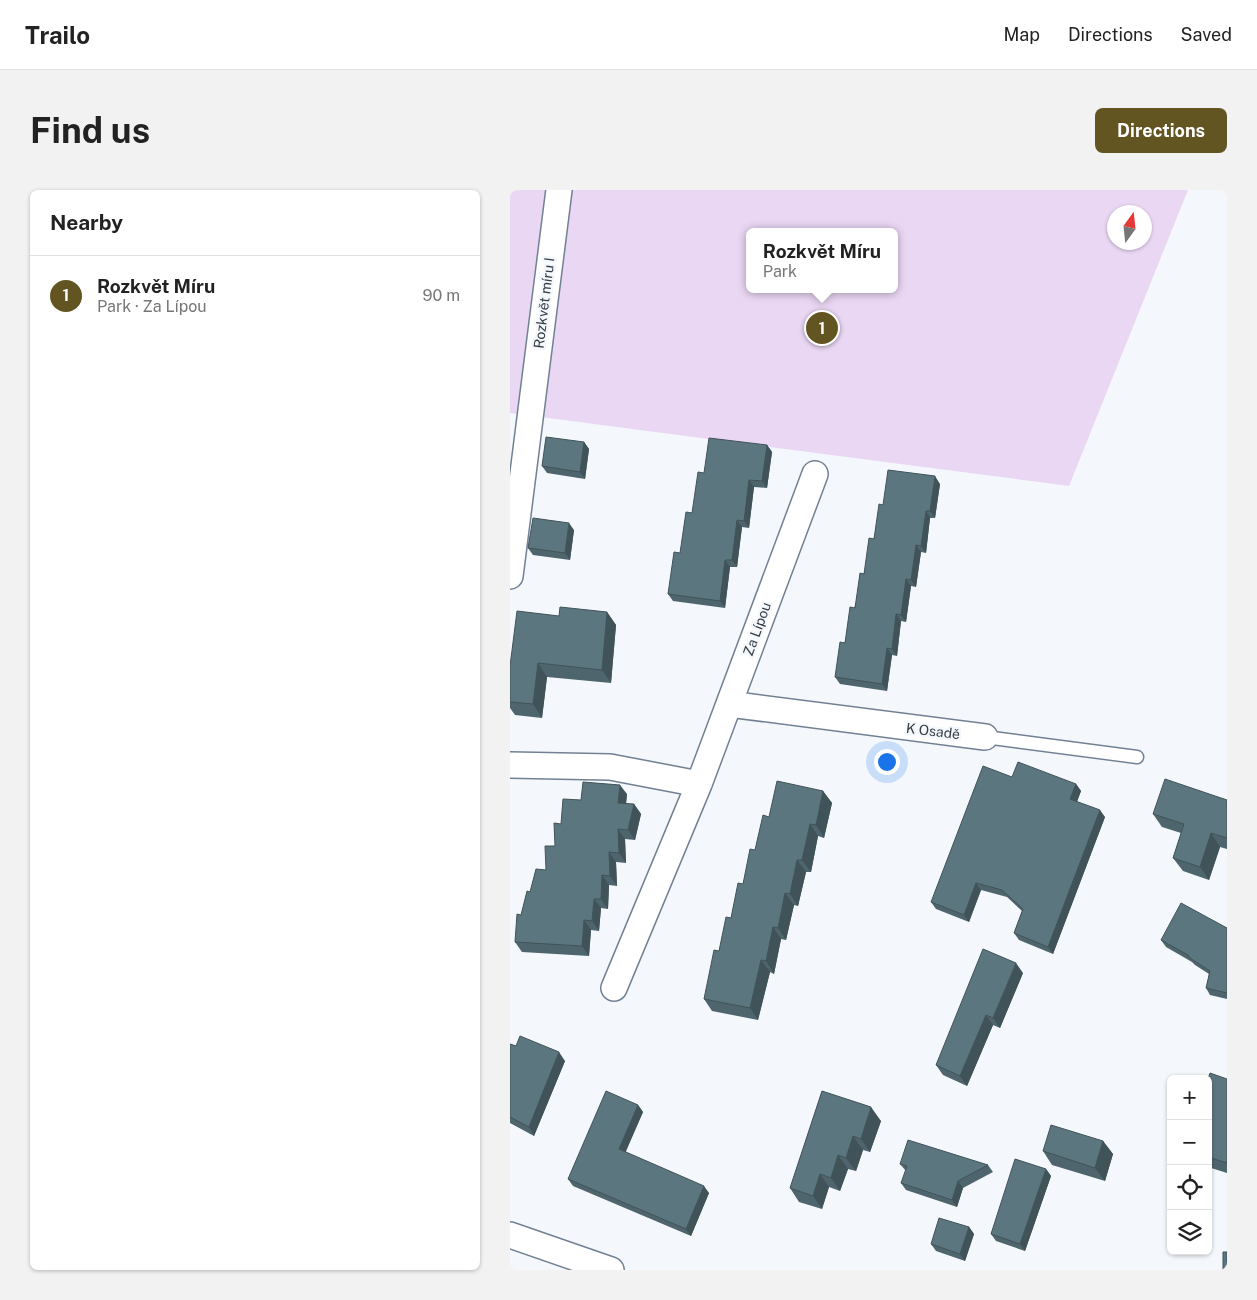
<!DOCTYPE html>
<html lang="en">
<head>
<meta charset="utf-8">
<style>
  :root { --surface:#fff; --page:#f2f2f2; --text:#222; --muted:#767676; --line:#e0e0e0; --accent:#625522 }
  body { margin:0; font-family:"Public Sans",sans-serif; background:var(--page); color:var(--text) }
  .controls { position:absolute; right:15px; bottom:15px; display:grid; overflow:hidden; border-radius:8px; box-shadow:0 1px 4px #0004 }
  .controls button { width:45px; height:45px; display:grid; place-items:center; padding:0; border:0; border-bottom:1px solid var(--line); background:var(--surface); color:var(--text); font:25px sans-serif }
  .compass { position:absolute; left:597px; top:15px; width:45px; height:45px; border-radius:50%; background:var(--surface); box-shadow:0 1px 4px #0004; rotate:15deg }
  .you { position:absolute; left:376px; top:571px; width:18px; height:18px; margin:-12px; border:4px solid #fff; border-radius:50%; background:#1a73e8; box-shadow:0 0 0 8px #1a73e833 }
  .badge { display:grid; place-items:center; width:32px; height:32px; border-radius:50%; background:var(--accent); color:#fff; font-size:16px; font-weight:700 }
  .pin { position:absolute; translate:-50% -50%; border:2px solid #fff; box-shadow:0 1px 5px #0006 }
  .popup { position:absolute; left:236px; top:38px; width:152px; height:65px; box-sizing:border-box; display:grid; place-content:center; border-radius:8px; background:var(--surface); filter:drop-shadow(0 1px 4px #0005); font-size:16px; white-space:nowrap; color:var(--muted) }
  .popup b { font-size:19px; color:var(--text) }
  .popup::after { content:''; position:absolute; left:50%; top:100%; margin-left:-10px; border:10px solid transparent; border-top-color:var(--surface) }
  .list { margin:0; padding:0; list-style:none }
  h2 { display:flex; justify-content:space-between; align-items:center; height:65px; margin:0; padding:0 20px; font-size:21px }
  h2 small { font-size:16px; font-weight:400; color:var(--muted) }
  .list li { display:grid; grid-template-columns:32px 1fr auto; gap:15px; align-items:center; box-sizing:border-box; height:80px; padding:0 20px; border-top:1px solid var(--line) }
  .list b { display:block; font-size:19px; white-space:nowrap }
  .list p { margin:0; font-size:16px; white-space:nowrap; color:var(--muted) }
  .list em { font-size:16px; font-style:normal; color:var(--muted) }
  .icon { flex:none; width:28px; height:28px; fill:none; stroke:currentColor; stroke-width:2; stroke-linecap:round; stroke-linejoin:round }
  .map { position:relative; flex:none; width:717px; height:1080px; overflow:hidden; border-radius:8px }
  header { display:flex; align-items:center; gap:30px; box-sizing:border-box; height:70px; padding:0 25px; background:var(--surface); border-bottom:1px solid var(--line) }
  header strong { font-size:24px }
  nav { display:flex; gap:28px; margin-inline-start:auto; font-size:18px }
  .intro { display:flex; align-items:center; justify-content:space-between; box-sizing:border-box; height:120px; padding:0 30px }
  h1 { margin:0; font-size:35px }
  .button { padding:12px 22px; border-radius:8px; background:var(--accent); color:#fff; font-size:18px; font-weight:700 }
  main { display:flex; gap:30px; padding:0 30px }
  aside { flex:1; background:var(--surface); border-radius:8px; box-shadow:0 1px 4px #0004 }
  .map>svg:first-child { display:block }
</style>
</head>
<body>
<header>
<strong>Trailo</strong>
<nav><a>Map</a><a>Directions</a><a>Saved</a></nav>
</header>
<div class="intro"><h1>Find us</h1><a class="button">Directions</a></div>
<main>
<aside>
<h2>Nearby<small></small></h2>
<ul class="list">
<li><span class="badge">1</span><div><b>Rozkvět Míru</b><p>Park · Za Lípou</p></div><em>90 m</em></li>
</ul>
</aside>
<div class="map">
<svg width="717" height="1080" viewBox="0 0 717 1080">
  <rect width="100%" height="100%" fill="#f4f8fc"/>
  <!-- green -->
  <path fill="#ead7f4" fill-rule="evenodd" d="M0 0H678L559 296 0 223ZM604 22H634V52H604ZM240 42H384V99H240Z"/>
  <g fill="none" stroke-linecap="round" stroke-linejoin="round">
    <!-- lane casing -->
    <g stroke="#718193" stroke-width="15">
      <path id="lane" d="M475 547 627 567"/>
    </g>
    <!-- street casing -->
    <g stroke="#718193" stroke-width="28">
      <path id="street" d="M0 386 49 0
        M219 514 475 547
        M0 575 100 577 189 594 104 798
        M189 594 305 284
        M0 1045 101 1080"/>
    </g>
    <!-- lane -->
    <use href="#lane" stroke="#fff" stroke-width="12"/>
    <!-- street -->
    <use href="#street" stroke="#fff" stroke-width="25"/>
  </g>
  <!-- wall -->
  <path fill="#4f656d" d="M74 252 79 259 75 289 37 283 32 276Z
    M257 255 262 262 257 298 244 297 239 338 232 337 227 377H220L215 418 163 411 158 404 194 283Z
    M430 294 425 328H420L416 363 411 362 406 397 401 396 396 432 391 431 387 466 382 465 377 501 330 494 325 487 373 315Z
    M64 340 60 370 23 365 18 358Z
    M97 422 106 435 101 493 37 487 32 528 5 525 0 518V476Z
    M566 594 571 601 567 612 595 627 543 764 509 750 504 743 512 721 497 707 471 700 459 732 426 719 421 712Z
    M313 601 322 613 314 648 308 646 301 682H296L288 716 284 715 276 750 271 749 264 784 260 782 248 830 202 821 194 809 209 761 245 660 259 627Z
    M117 604 116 614H124L131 624 125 650 115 649 116 673 106 672 107 696 99 695 98 719 91 718 89 741 81 740 79 766 12 762 5 752 11 725 20 702 36 680 45 656 51 634 71 610Z
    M717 610V659L710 657 699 690 673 681 663 668 671 643 652 637 643 624Z
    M717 738V809L700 805 696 798 699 784 685 775 682 772 656 757 651 750Z
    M513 783 490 838 483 835 457 896 433 885 426 875Z
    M0 854 6 856 55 871 24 946 0 933Z
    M698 889H717V983L698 977Z
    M312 901 371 931 360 962 353 960 346 981 338 979 330 1001 319 997 312 1019 289 1012 280 998Z
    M128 915 133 922 115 962 199 1003 181 1046 63 996 58 989Z
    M593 951 603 964 595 991 542 975 533 961Z
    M390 974 478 975 483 982 453 998 447 1017 396 1000 391 993 396 981Z
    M536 979 541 986 515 1061 486 1051 481 1044Z
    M459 1037 464 1044 455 1071 426 1061 421 1054Z"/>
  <!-- shaded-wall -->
  <path fill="#405359" d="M74 252 79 259 75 289 70 282Z
    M257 255 262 262 257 298 252 291Z
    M425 286 430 294 425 328 420 321Z
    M239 290 244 297 239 338 234 331Z
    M416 321 420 328 416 363 411 356Z
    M227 330 232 337 227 377 222 370Z
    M59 333 64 340 60 370 55 363Z
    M406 355 411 362 406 397 401 390Z
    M215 370 220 377 215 418 210 411Z
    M396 389 401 396 396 432 391 425Z
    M97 422 106 435 101 493 92 480Z
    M386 424 391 431 387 466 382 459Z
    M377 458 382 465 377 501 372 494Z
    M28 473 37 487 32 528 23 514Z
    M566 594 571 601 565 616 560 609Z
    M110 595 117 604 115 623 108 613Z
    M313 601 322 613 314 648 306 635Z
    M124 614 131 624 125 650 118 640Z
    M590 620 595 627 543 764 538 757Z
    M300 634 308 646 301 682 292 670Z
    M108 639 115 649 116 673 109 663Z
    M701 643 710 657 699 690 690 677Z
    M99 662 106 672 107 696 100 686Z
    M287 670 296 682 288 716 280 704Z
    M92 685 99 695 98 719 91 709Z
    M466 693 471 700 459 732 454 725Z
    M275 703 284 715 276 750 268 738Z
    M84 709 91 718 89 741 82 731Z
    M74 730 81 740 79 766 72 756Z
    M263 737 271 749 264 784 256 771Z
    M251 770 260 782 248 830 240 818Z
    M506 773 513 783 490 838 483 828Z
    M476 825 483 835 457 896 450 886Z
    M49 862 55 871 24 946 19 937Z
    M128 915 133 922 114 966 109 959Z
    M361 917 371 931 360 962 351 949Z
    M343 946 353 960 346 981 336 968Z
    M593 951 603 964 595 991 585 978Z
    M328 965 338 979 330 1001 321 988Z
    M536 979 541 986 515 1061 510 1054Z
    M310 984 319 997 312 1019 303 1006Z
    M448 991 453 998 447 1017 442 1010Z
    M194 996 199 1003 181 1046 176 1039Z
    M459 1037 464 1044 455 1071 450 1064Z"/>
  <!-- building -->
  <path fill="#5c767f" stroke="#405359" d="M36 247 74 252 70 282 32 276Z
    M199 248 257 255 252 291 239 290 234 331 227 330 222 370H215L210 411 158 404 164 362 170 363 176 322 182 323 188 282 194 283Z
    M378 280 425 286 420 321H416L411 356 406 355 401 390 396 389 391 425 386 424 382 459 377 458 372 494 325 487 330 452 335 453 340 417 345 418 350 383 354 384 359 348 364 349 369 314 373 315Z
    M23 328 59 333 55 363 18 358Z
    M50 417 97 422 92 480 28 473 23 514 0 512V476L7 421 49 426Z
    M508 572 566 594 560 609 590 620 538 757 504 743 513 719 492 700 466 693 454 725 421 712 473 576 502 587Z
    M655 589 717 610V648L701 643 690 677 663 668 674 634 643 624Z
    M267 591 313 601 306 635 300 634 292 670H287L280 704 275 703 268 738 263 737 256 771 251 770 240 818 194 809 204 760 209 761 216 727 221 728 228 693 233 694 240 659 245 660 253 625 259 627Z
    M73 592 110 595 108 613 124 614 118 640 108 639 109 663 99 662 100 686 92 685 91 709H84L82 731 74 730 72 756 5 752 7 724 11 725 17 701 20 702 26 679 36 680 35 656H45L44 633 51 634 53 609 71 610Z
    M671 713 717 738V803L696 798 700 781 680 768 678 765 651 750Z
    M473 759 506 773 483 828 476 825 450 886 426 875Z
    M10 846 49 862 19 937 0 927V854L6 856Z
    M700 883 717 889V973L698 967V889Z
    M96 901 128 915 109 959 194 996 176 1039 58 989Z
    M312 901 361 917 351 949 343 946 336 968 328 965 321 988 310 984 303 1006 280 998Z
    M541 935 593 951 585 978 533 961Z
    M398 950 478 975 448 991 442 1010 391 993 397 976 390 974Z
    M505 969 536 979 510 1054 481 1044Z
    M429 1028 459 1037 450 1064 421 1054Z
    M713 1062H717V1080H713Z"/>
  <g text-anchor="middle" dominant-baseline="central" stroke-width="5" stroke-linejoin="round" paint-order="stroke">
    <!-- street labels -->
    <g font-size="14" fill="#363d45" stroke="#f4f8fc">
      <text transform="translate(34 113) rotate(-83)">Rozkvět míru I</text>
      <text transform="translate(247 439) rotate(-70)">Za Lípou</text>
      <text transform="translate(423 541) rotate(7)">K Osadě</text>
    </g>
  </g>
</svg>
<div class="controls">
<button>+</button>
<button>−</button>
<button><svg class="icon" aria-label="locate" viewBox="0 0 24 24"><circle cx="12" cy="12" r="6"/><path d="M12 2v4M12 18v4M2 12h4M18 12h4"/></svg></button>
<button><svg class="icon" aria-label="layers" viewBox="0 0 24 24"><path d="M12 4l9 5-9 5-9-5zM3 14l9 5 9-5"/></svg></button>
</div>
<svg class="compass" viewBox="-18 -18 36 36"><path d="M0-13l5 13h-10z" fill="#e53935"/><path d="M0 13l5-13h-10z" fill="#767676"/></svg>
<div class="you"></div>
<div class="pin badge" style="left:312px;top:138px">1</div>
<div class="popup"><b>Rozkvět Míru</b>Park</div>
</div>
</main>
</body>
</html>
